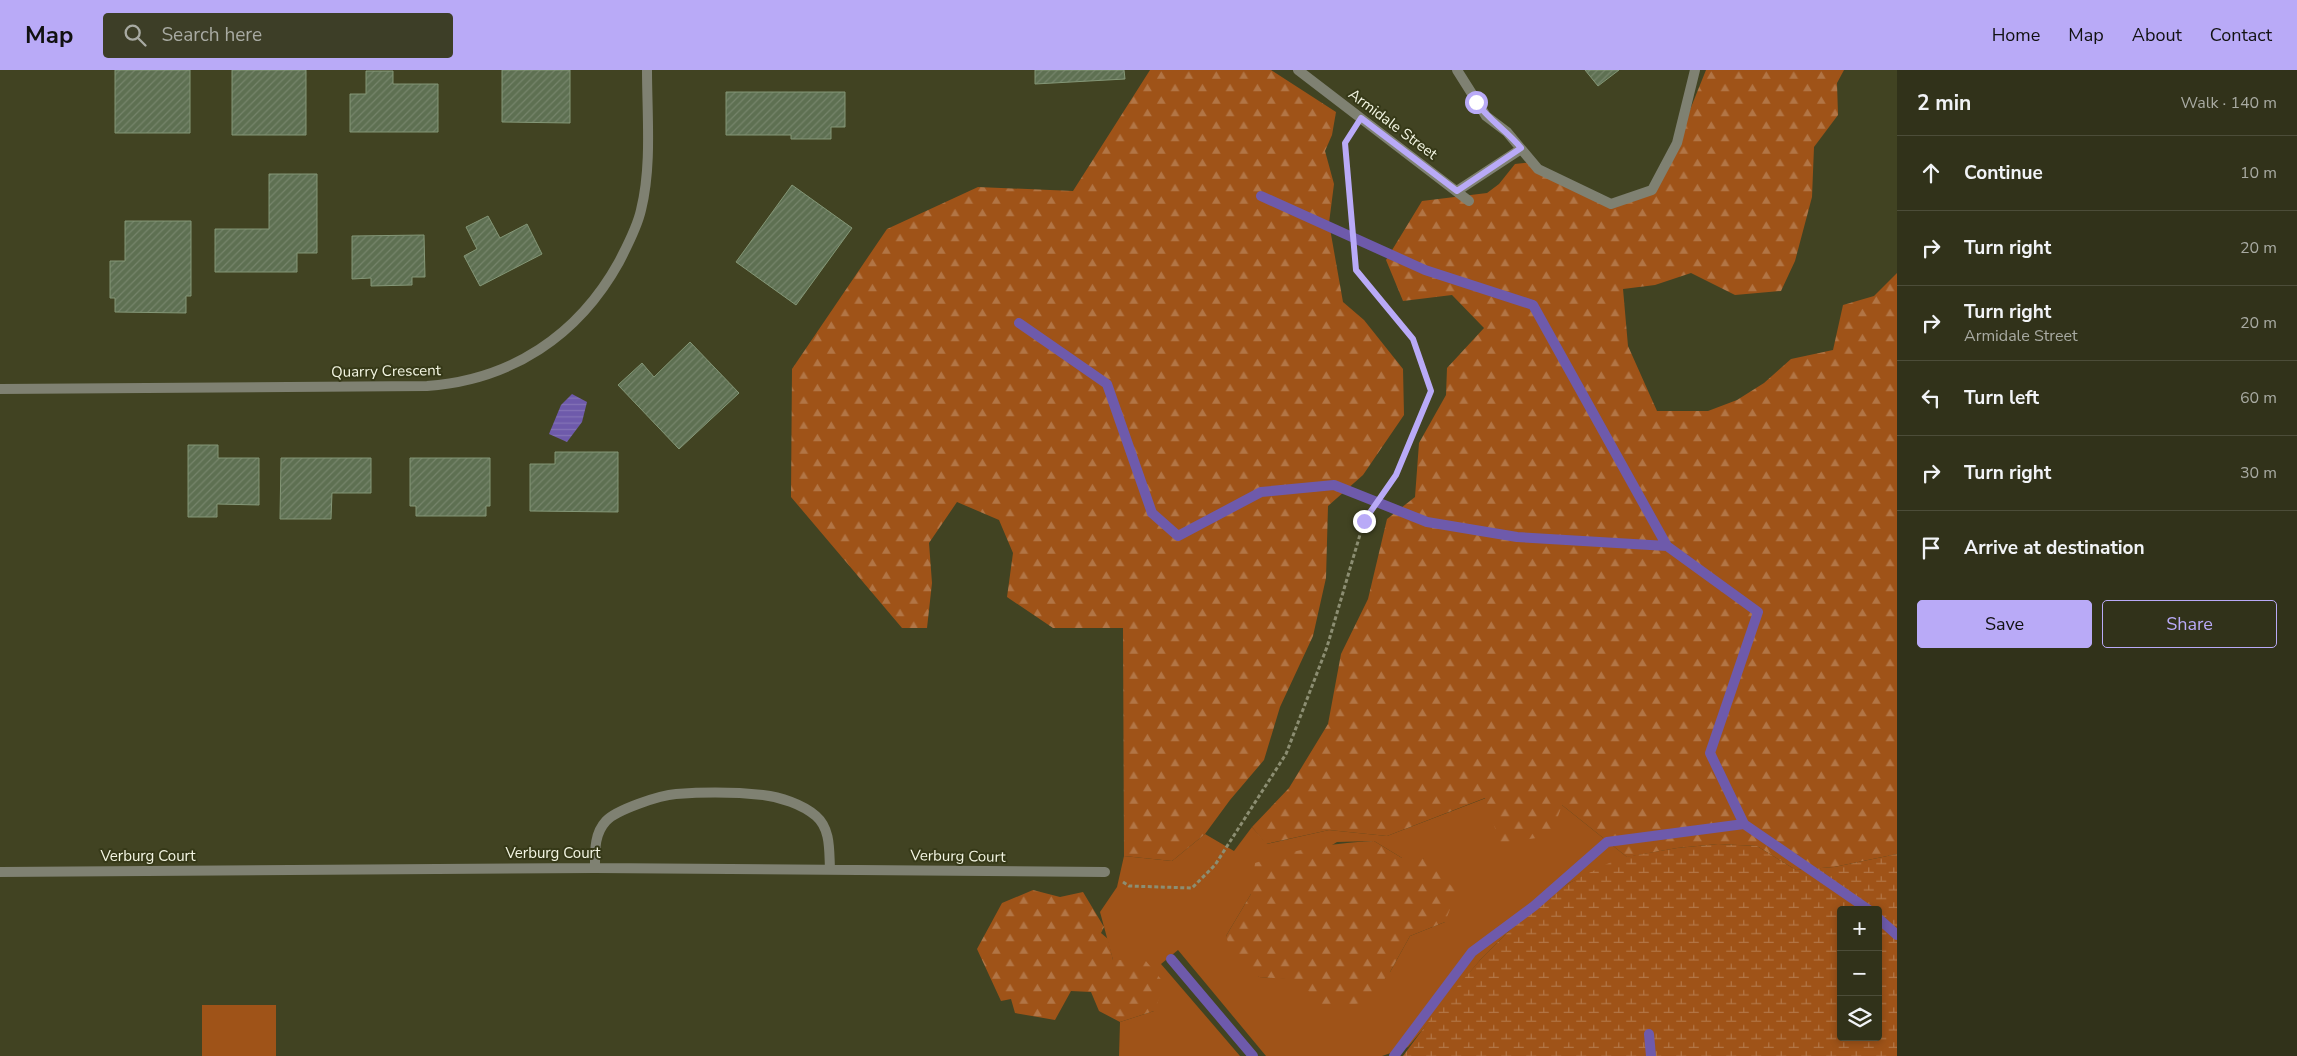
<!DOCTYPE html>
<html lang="en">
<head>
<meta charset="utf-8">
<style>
  :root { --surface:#31321a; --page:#3d3e27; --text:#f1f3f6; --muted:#a8aaa2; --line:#4c4d39; --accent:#b9aaf7 }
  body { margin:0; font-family:"Nunito Sans",sans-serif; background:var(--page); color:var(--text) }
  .controls { position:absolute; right:15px; bottom:15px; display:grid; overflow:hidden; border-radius:5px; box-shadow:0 2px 8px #0003 }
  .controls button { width:45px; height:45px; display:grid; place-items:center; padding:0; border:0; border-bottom:1px solid var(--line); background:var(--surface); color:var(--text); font:25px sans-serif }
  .stop { position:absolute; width:15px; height:15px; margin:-11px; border:4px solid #b9aaf7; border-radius:50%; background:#fff }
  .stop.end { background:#b9aaf7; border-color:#fff; box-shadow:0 1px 5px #0008 }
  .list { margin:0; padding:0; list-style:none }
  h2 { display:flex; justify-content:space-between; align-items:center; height:65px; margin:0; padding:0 20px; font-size:21px }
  h2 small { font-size:16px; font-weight:400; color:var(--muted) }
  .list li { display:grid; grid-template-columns:32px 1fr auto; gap:15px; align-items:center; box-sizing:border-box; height:75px; padding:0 20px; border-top:1px solid var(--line) }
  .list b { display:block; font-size:19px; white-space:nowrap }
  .list p { margin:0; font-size:16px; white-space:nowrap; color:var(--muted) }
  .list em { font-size:16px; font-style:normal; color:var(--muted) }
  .actions { display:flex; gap:10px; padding:15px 20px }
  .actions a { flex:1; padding:11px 0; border:1px solid var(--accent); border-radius:5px; text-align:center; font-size:18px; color:var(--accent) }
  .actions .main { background:var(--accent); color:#111 }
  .icon { flex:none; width:28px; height:28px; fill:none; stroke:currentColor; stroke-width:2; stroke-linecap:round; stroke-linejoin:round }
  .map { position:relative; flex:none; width:1897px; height:986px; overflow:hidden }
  header { display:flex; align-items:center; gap:30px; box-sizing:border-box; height:70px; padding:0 25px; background:var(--accent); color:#111 }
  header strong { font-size:24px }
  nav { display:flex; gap:28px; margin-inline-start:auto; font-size:18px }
  .search { width:350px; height:45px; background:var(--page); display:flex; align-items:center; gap:12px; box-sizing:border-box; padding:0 18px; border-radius:5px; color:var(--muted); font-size:19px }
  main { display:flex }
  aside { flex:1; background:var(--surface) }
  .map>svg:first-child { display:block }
</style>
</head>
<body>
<header>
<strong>Map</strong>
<div class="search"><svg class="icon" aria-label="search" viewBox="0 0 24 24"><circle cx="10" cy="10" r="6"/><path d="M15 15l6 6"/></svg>Search here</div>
<nav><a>Home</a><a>Map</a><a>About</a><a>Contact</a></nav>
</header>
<main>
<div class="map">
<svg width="1897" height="986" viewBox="0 0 1897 986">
  <defs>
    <pattern id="forest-firs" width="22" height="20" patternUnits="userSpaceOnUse" patternTransform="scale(1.25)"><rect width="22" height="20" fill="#9f5318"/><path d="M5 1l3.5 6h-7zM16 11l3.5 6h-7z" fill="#b27545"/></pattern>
    <pattern id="wetland-marsh" width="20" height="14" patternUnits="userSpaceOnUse" patternTransform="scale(1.25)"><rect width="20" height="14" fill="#9f5318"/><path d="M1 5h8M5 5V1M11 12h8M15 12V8" fill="none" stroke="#b27545"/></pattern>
    <pattern id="water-rules" width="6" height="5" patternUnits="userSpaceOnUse" patternTransform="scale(1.25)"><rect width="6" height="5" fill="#6e5aab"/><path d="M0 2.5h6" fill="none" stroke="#8372b6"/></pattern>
    <pattern id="building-hatch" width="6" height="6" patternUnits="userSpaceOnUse" patternTransform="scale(1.25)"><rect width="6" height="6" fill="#5e7052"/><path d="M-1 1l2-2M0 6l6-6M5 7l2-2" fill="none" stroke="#76856b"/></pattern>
  </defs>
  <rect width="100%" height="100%" fill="#414322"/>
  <!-- grass -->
  <path fill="#9f5318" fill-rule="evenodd" d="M1486 728 1562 735 1627 787 1569 813 1534 836 1481 889 1408 977 1382 986H1266L1178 880 1161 894 1240 986H1119L1120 952 1154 941 1145 890H1113L1100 842 1117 817 1124 786 1172 791 1205 764 1234 781 1252 757 1267 774 1329 760 1387 766ZM1374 771 1402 788H1423L1445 852 1410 866 1390 902 1299 909 1259 907 1226 866 1251 824 1337 772Z
    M202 935H276V986H202Z"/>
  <!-- forest -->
  <path fill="url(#forest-firs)" d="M1150 0H1271L1336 42 1332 65 1325 81 1334 114 1329 153 1343 232 1364 250 1403 299 1404 345 1363 405 1328 436 1326 508 1313 566 1280 637 1264 690 1230 730 1205 764 1172 791 1124 786 1123 558H1053L1007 527 1013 483 999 450 957 432 929 473 932 513 927 558H902L791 427 792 299 887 159 978 117 1073 121Z
    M1706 0H1844L1837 13 1838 45 1814 77 1812 127 1795 191 1781 221 1735 225 1691 203 1655 215 1623 219 1628 276 1657 341H1708L1737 330 1764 313 1791 289 1833 280 1843 235 1874 226 1897 203V784L1834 797 1796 800 1757 776 1718 774 1677 778 1627 787 1562 735 1551 766 1500 773 1485 728 1387 766 1329 760 1266 774 1252 757 1289 718 1328 654 1341 584 1368 529 1387 449 1415 427 1419 373 1446 325 1447 298 1484 258 1452 225 1403 231 1386 190 1422 131 1487 123 1499 114 1515 94 1533 92 1611 134 1652 120 1677 72Z
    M1374 771 1402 788H1423L1457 821 1445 852 1410 866 1390 902 1366 933 1322 937 1299 910 1259 907 1236 896 1226 866 1251 824 1255 793C1295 779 1332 773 1374 771Z
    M1033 820 1060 827 1083 822 1104 857 1101 863 1108 869 1113 890H1145L1165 914 1154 941 1120 952 1099 941 1091 922 1071 921 1055 950 1015 943 1011 929 1001 931 977 879 1002 833Z"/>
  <!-- wetland -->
  <path fill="url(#wetland-marsh)" fill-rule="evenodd" d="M1718 774 1757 776 1796 800 1834 797 1897 784V986H1403L1437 940 1481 889 1534 836 1569 813 1619 788 1677 778ZM1841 840H1878V967H1841Z"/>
  <!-- water -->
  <path fill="url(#water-rules)" d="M572 324 587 332 582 352 567 372 549 364 561 335Z"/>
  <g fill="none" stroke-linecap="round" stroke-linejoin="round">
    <!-- stream -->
    <path stroke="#6e5aab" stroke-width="10" d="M1261 126 1425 200 1533 235 1667 476 1758 542 1710 683 1744 754
      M1019 253 1107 314 1152 443 1178 466 1261 422 1334 415 1427 452 1517 467 1667 476
      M1878 848 1897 865
      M1171 889 1253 986
      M1649 964 1651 986
      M1394 986 1472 882 1534 836 1607 772 1744 754 1869 840"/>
  </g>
  <!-- building -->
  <path fill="url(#building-hatch)" stroke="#849777" d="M115 0H190V63H115Z
    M232 0H306V65H232Z
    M502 0H570V53L502 52Z
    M1035 0H1124L1125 9 1035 14Z
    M1585 0H1619L1598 16Z
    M366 1H393V14H438V62H350V24H366Z
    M726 22H845V57H831V69H791V65H726Z
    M269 104H317V183H297V202H215V159H269Z
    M792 115 852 158 796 235 736 192Z
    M488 146 500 168 527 154 542 184 480 216 464 186 477 179 466 157Z
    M125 151H191V226H186V243L115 242V228H110V191H125Z
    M424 165 425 207H412V215L371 216V208L352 209V166Z
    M690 272 739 323 679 379 618 315 642 293 654 307Z
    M188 375H218V388H259V435L217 434V447H188Z
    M555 382H618V442L530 441V394H555Z
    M281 388H371V423H332L331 449H280Z
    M410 388H490V436H486V446H416V436H410Z"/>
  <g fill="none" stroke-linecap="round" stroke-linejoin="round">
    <!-- path -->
    <path stroke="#8c8e72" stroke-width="3" stroke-dasharray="4 2.5" stroke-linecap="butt" d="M1123 812 1129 816 1192 818 1215 795 1286 684 1327 577 1364 451 1396 405 1431 321 1413 269 1356 200 1345 73 1349 67"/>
    <!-- service -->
    <path stroke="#7f8172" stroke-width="10" d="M1457 0 1486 46 1507 62 1538 99 1611 134 1652 120 1677 73 1695 0
      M1457 121 1521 79"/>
    <!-- minor -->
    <path stroke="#7f8172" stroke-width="10" d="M1298 0 1469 131
      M0 319 427 316C511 310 578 266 619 192 627 176 637 158 641 140 652 96 647 45 647 0
      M595 798C595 781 594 764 606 751 616 740 660 725 676 724 704 722 735 722 763 725 780 727 802 734 816 746 831 759 829 781 830 799
      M0 802 595 798 1105 802"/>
  </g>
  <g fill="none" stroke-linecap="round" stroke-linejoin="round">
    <!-- route -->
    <path stroke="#b9aaf7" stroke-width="6" d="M1364 451 1396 405 1431 321 1413 269 1356 200 1345 73 1361 48 1457 121 1521 78C1507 61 1489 50 1476 32"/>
  </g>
  <g text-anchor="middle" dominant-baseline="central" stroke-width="4" stroke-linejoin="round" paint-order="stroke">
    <!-- street labels -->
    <g font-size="15" fill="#f4f6e3" stroke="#363918">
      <text transform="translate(1393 54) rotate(37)">Armidale Street</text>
      <text transform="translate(386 301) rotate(-1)">Quarry Crescent</text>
      <text x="553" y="783">Verburg Court</text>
      <text x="148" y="786">Verburg Court</text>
      <text transform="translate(958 786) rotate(1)">Verburg Court</text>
    </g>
  </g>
</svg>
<div class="controls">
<button>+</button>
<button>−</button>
<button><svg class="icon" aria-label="layers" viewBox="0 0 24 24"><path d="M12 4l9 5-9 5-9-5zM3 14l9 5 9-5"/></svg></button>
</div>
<div class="stop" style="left:1476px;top:32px"></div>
<div class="stop end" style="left:1364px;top:451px"></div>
</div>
<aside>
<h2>2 min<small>Walk · 140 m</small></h2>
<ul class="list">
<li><svg class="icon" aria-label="ahead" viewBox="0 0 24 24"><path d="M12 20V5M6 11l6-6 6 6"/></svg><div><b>Continue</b></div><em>10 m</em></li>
<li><svg class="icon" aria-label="right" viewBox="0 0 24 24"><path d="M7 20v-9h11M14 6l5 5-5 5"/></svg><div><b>Turn right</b></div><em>20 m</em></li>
<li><svg class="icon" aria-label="right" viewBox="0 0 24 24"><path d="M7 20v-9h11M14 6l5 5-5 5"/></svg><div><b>Turn right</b><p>Armidale Street</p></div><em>20 m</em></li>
<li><svg class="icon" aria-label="left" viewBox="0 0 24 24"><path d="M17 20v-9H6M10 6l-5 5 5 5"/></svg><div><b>Turn left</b></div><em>60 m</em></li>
<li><svg class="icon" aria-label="right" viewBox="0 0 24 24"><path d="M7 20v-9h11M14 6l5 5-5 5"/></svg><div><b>Turn right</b></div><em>30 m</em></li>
<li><svg class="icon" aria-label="arrive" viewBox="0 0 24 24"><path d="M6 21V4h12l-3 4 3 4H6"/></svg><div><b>Arrive at destination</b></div></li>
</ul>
<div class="actions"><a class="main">Save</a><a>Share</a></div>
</aside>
</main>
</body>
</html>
